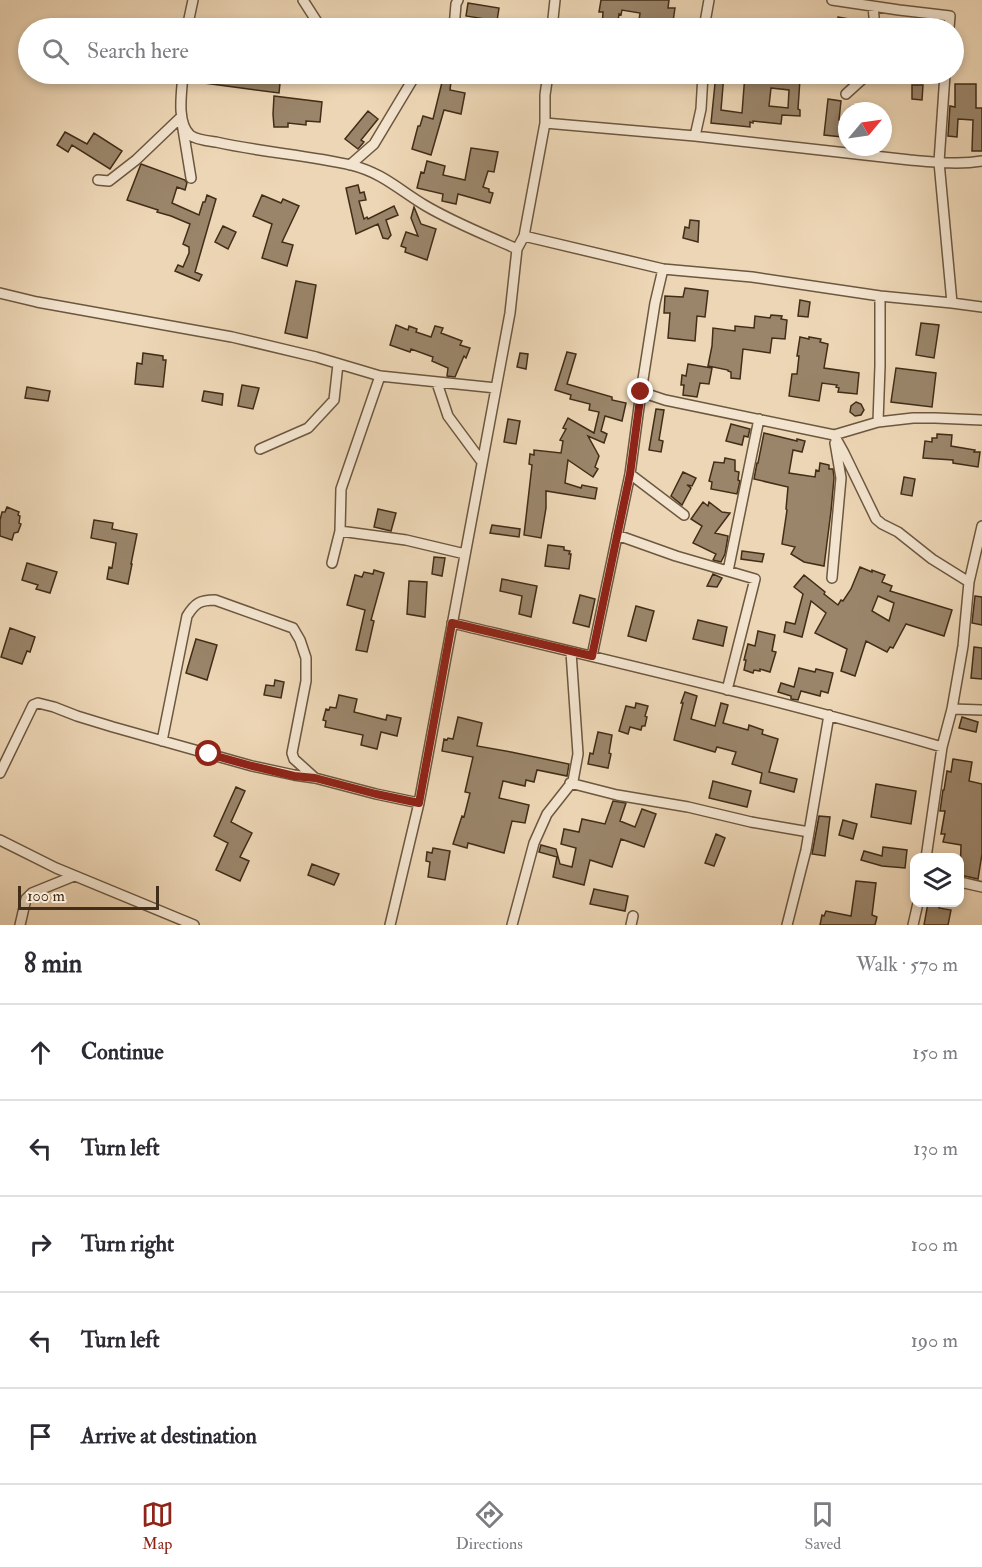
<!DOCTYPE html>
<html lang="en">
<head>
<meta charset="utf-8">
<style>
  :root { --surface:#fff; --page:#f7f7f7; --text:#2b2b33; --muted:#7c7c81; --line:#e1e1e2; --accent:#8f2418 }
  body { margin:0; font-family:"IM FELL Double Pica",serif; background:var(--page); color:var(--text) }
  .controls { position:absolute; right:18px; bottom:18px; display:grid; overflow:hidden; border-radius:12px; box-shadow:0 3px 9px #0003 }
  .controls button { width:54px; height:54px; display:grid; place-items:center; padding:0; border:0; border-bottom:2px solid var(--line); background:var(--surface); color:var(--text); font:30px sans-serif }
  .compass { position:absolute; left:838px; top:102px; width:54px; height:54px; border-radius:50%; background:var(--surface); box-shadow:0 3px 9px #0003; rotate:61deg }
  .scale { position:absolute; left:18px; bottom:15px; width:141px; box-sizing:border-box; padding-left:6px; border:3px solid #412d18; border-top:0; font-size:16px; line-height:21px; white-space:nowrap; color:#412d18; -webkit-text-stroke:4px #f3e4cf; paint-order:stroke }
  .stop { position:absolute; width:18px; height:18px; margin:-14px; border:4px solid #8f2418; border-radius:50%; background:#fff }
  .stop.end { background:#8f2418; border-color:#fff; box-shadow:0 2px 6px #0008 }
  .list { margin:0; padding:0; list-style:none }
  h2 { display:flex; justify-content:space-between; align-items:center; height:78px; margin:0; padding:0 24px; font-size:26px }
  h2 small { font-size:20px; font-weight:400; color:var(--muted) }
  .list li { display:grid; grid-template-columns:39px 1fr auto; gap:18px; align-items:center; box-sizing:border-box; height:96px; padding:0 24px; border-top:2px solid var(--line) }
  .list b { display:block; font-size:22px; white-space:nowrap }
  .list em { font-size:20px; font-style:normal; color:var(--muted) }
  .icon { flex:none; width:33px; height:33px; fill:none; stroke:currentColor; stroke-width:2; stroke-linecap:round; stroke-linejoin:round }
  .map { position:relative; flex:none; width:982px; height:925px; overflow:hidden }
  .search { position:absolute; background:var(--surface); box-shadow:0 3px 9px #0003; left:18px; right:18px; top:18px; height:66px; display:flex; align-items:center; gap:15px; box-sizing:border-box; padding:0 21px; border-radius:33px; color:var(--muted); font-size:22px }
  .sheet { height:558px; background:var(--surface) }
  nav { display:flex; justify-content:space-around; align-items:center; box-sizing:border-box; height:84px; border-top:2px solid var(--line); background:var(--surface); font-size:16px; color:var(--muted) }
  nav a { display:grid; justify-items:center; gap:3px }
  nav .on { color:var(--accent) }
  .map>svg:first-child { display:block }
</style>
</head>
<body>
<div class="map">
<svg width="982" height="925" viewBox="0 0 982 925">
  <rect width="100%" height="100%" fill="#edd6b5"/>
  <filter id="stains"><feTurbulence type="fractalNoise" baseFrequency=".00333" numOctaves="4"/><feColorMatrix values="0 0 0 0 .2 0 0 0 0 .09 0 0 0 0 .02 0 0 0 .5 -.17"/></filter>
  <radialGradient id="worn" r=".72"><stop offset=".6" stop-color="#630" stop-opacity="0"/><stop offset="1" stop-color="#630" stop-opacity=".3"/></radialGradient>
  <!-- building -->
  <path fill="#9a856a" stroke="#412d18" stroke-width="1.5" fill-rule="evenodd" d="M601 0H669L668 8H675L672 28H638L640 13 622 10 621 15 619 14 617 28H602L603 12H599Z
    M468 3 499 8 497 21 466 16Z
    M838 17 850 19 849 28H837Z
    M190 74H281L279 93 197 82V80L189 79Z
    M444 74H452L450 90 465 93 461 114 444 110 431 155 412 149 418 126H420L423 116 433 119Z
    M716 74H724L721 110 742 113 745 74H757V75L772 76V78L790 80V78L800 79 798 109 800 110V116L782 115 781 124 753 121V123L750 122V127L711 123ZM771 88 789 90 788 108 769 106Z
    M955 84H976V108H982V151H972L973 120 958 119 957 137 948 136 950 106 955 107Z
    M912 85H923L922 100 912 99Z
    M274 96 322 102 320 122 306 121V125L288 123V127H274L273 114Z
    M828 99 841 101 839 120H844L842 137 824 135Z
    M368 111 378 119 361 140 364 142 358 149 345 139Z
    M65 132 87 144 94 133 122 151 110 169 72 145 68 152 57 145Z
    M471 148 498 152 494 172 488 171 483 187 489 189V192L493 193 490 203 458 194 456 204 442 201 443 194 417 188 421 172 424 173 427 161 445 166 443 175 465 180Z
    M141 164 185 180 187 183 185 190 177 187 172 203 199 215 203 202H205L207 195 216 199 195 272 202 275 199 281 175 271 178 265 183 267 189 253V247L183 244 190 224 171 216 157 212 158 210 127 200Z
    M358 185 360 193 364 192 366 200 359 201 364 219 367 217 368 219 394 206 398 215 386 220 391 235 388 239 383 238 378 224 356 234 346 188Z
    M262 195 281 203 283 199 299 206 282 242 293 245 287 266 262 258 272 224 253 216Z
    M414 207 421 224 436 229 427 260 405 252 406 248 401 246 406 232 418 236 411 218Z
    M690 220 699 221 698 242 683 238 685 227 689 228Z
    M223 226 236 232 228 249 215 242Z
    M296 281 316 285 307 338 285 333Z
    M685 288 708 291 705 317 697 316 695 341 668 338 670 313H664L665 296 683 297Z
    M800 300 810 302 808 317 798 316Z
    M771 315 782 316 781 319 787 320 785 339 772 338 770 353 743 349 740 379 731 378V372L728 371V370L708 366 712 346 713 328 735 331V326L754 328 755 316 770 318Z
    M921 323 939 325 934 358 916 355Z
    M396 325 408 330 409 326 417 329 416 332 431 337 435 326 443 328 441 333 462 341 460 345 470 348 466 358 464 356 455 377 447 376 448 368 432 361 433 357 411 349 410 352 390 345Z
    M800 337 809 339V337L821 339 820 342 828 344 824 368 859 373 857 394 838 392 839 388 836 387 837 385 822 383 819 401 789 396 792 374H797L799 356H797Z
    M567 352 576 354 567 384 612 397V400L626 403 622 421 605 416 601 431 607 434 604 443 588 436 599 456 595 467 598 469 593 477 568 460 565 483 581 488 582 485 597 488 595 499 546 491V508L541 538 524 535 532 465 529 464 530 454 534 455V450L561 453 563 441 560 440 566 429 563 428 568 418 594 433 599 412 589 410 590 404 570 399 571 395 555 390Z
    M143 353 163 356V360H166L163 387 135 384 137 363 142 364Z
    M520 353 528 354 526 369 517 367Z
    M688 364 712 368 709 384 700 383 697 397 683 395 684 385H681L682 375 686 376Z
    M896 368 936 373 932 407 891 402Z
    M242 385 259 388 253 409 238 406Z
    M27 387 50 391 48 401 25 398Z
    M204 391 223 394 222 405 202 401Z
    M856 402 861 404 864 410 861 415 855 416 850 412 851 406Z
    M656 409 664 410 659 440 663 441 661 452 649 450Z
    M508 419 520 421 516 444 504 442Z
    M731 424 750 429 748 437 744 436 742 445 726 441Z
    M764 433 797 441V439L805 441 802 452 793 450 789 473 815 477 816 470 819 471 820 463 829 465V469H833L834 478 831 511 824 566 804 562 791 554 795 547 782 544 787 510 786 509 788 487 754 479 757 463H758Z
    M937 434 952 435 951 446 975 450 974 452H980L978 467 953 463V460L923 458 925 441 932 442V438H937Z
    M725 458 735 460V471L739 472 738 480 740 481 737 494 711 489 712 482 709 481 714 462 724 463Z
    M683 472 696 478 692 486 687 485 691 488 682 505 671 496Z
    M904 477 915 479 912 496 901 494Z
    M703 502 708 506 709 502 722 512 730 513 715 533 728 536 725 554 721 562 713 560 716 554 693 543 702 526 691 519Z
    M7 507 19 512 18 515 20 516 19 523 21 524 18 532 14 533 12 540 0 536V520L2 512H5Z
    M378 509 396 513 391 531 374 527Z
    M94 520 113 523 112 529 137 534 131 564H132L128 584 107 579 109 567 112 568 116 543 91 538Z
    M492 525 520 529 519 537 490 533Z
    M548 545 564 547V550L570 551 569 554H571L569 569 545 566Z
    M742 551 764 554 762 562 741 559Z
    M434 557 445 558 442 576 432 574Z
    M27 563 57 572 50 593 36 589 38 585 22 580Z
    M860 567 872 572V570L885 575 882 582 892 586 890 591 952 610 944 636 906 624 893 648 890 647 887 652 866 641 855 676 841 671 847 649 815 633 826 613 811 601 802 637 784 632 786 622 795 624 803 594 794 587 804 575 825 592 824 594 838 605 841 600 843 601 851 589ZM878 596 894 603 889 621 872 611Z
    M374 570 384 573 371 620 374 621 367 652 356 650 365 610 347 605 355 575 362 577 364 572 373 574Z
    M713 574 722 578 717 587 707 586Z
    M502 579 537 586 531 617 519 614 522 596 500 591Z
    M409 581 427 582 425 617 407 614Z
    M580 595 595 599 589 627 573 623Z
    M975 596 982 597V625L972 623Z
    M636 606 654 611 646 641 628 636Z
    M698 620 727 627 723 646 693 639Z
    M10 628 35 637 30 652 27 651 22 664 1 657Z
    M758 631 775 635 772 651 776 652 770 672 760 669V671L754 670 753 673 744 670 746 660H744L748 644 755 646Z
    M196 639 217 645 207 680 186 673Z
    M974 647 982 648V679L971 678Z
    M799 668 815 672 816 669 833 673 828 693 821 691 820 696 801 691 798 700 791 699V696L778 692 781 683 794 687Z
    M275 680 284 682 281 698 264 695 266 685 274 686Z
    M685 692 697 696 691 719 715 726 721 703 728 705 723 723 748 730 749 725 763 730 762 734 778 739 769 772 797 779 794 792 760 783 762 773 732 764 736 752 717 747 715 752 674 740 683 703H681Z
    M339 695 357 699 354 712 386 720 387 715 401 718 397 736 381 732 377 749 361 745 363 735 325 727 326 721 323 720 326 709 329 710 330 707 336 708Z
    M636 703 648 706 645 716 647 717 645 726H642L641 730 630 727 628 734 619 731 626 706 635 708Z
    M458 717 482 723 477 746 511 752 569 764 567 776 537 770 534 782 526 780 525 786 503 781 499 798 529 805 525 823 512 821 504 853 468 843 467 848 453 844 462 816 464 817 470 793 465 792 473 757 442 751 444 739 447 740 448 738 453 739Z
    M962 717 978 722 976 732 959 728Z
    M598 732 612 735 609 753 611 754 608 768 588 764 590 753 593 754Z
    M953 759 972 762 969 781 982 784V854L978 879 960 875 961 845 943 842 945 834H941L945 811H940L943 790H944L947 771 951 772Z
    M713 781 751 791 747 807 709 798Z
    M876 784 916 791 911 824 871 817Z
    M236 787 245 791 231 822 252 833 240 857 249 861 240 881 216 870 228 843 214 836Z
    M613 801 626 803 620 821 635 827 642 809 656 814 644 847 621 839 612 867 590 860 584 885 553 877 557 857 539 852 541 845 556 849 560 864 572 867 576 848 561 844 564 829 579 832 582 819 605 824Z
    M819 816 830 817 825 856 812 854Z
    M843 820 857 824 853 839 839 835Z
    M716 834 725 838 714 866 705 863Z
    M883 847 907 850 905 868 882 866 861 860 864 851 882 856Z
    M433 848 450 851 445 880 428 877 430 862 426 861 427 852 432 853Z
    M312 864 339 874 334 885 308 875Z
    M856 881 876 883 872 915 877 917 875 925H820L822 915 824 916 826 911 851 916Z
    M594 889 628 896 625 911 590 904Z
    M928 903H940L939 908 951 910 948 925H924Z"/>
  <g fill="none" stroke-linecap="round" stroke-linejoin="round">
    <!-- street casing -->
    <g stroke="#6c573f" stroke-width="12">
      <path id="street" d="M303 0 321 28
        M832 0 899 10 950 16 949 28
        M873 6 875 28
        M187 28 193 0
        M454 28 456 4 458 0
        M552 28 555 0
        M704 28 709 0
        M183 74C182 91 176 122 190 135 196 140 208 141 216 142 260 152 306 155 351 165 383 173 399 190 426 206 455 223 486 235 517 249
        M532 74 547 77
        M945 74 939 162 952 303
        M846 94 868 74
        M545 123 695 136 701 109 703 74
        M695 136 910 160C933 162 959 165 982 161
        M350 165 374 144 416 74
        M98 180 109 181 136 160 181 117 191 178
        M524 236 663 269 752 277 880 296 952 303 982 307
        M663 269 655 303 641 392 665 400 834 435 878 422 913 418H935L982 420
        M0 293 37 302 232 337 316 357 380 376 496 388
        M437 383 448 416 482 462
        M878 422 880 366V296
        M834 435 844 453 876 519 882 524 898 532 932 559 969 582
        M260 449 308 428 334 400 338 364
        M630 474 684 515
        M340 531 341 489 380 376
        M617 535 676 556 755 579 727 690
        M332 563 340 531 406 540 465 554
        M728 571 759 419
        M832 578 841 478 835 443
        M452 623C616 662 780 700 942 747
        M592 656 630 474 641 392
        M952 709 982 710
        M162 741 187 616C195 603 200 600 215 600L293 628 300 640 306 658V681L292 753 294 759 315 778
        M0 773 33 705 38 703 54 707 77 716 113 727 252 766 294 775 315 778 376 794 419 803
        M570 783 617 795 688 807 751 822 809 832
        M0 840 56 868 194 925
        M926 858 942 747 952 709 963 646 969 582 982 526
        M960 882 982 887
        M20 925 26 899 32 893 74 876
        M390 925 419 803 510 313 517 249 524 236 545 123V95L548 74
        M512 925 534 843 547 814 573 781 578 754 571 652
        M631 925 633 916
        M787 925 806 850 829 715
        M913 925 918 903"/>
    </g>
    <!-- street -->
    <use href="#street" stroke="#f3e4cf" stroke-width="9"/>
  </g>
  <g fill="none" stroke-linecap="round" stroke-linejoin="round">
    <!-- route -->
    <path stroke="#8f2418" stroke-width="8" d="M209 754 252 766 294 776 315 778 376 794 419 803 452 623 592 656 630 474 641 392"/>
  </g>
  <rect width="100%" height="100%" filter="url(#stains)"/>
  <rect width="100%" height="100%" fill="url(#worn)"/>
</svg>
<div class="controls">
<button><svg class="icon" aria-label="layers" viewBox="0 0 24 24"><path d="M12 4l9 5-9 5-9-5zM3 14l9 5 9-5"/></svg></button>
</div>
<svg class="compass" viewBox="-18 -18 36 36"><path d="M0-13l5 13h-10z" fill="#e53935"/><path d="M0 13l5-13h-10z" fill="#7c7c81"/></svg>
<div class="scale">100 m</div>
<div class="stop" style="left:209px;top:754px"></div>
<div class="stop end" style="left:641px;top:392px"></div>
<div class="search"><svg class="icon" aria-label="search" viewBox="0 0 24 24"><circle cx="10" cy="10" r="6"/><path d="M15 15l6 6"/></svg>Search here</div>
</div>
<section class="sheet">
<h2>8 min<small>Walk · 570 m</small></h2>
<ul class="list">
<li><svg class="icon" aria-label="ahead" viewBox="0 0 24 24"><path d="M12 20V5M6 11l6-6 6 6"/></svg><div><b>Continue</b></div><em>150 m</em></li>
<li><svg class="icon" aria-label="left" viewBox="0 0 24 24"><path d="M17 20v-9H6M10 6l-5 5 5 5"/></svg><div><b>Turn left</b></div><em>130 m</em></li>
<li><svg class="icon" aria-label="right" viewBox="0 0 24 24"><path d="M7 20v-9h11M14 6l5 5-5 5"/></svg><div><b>Turn right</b></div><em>100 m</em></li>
<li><svg class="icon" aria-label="left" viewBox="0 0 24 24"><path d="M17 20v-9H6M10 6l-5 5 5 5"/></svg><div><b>Turn left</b></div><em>190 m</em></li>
<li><svg class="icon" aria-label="arrive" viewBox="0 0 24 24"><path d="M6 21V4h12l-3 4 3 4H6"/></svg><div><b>Arrive at destination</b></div></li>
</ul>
</section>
<nav>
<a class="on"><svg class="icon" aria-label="map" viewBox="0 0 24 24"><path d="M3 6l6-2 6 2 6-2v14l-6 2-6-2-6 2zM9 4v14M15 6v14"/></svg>Map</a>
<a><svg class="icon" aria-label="directions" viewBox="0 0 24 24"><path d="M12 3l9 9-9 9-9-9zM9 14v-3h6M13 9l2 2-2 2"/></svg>Directions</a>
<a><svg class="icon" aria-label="saved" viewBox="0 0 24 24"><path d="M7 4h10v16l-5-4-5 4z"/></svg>Saved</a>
</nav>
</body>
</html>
